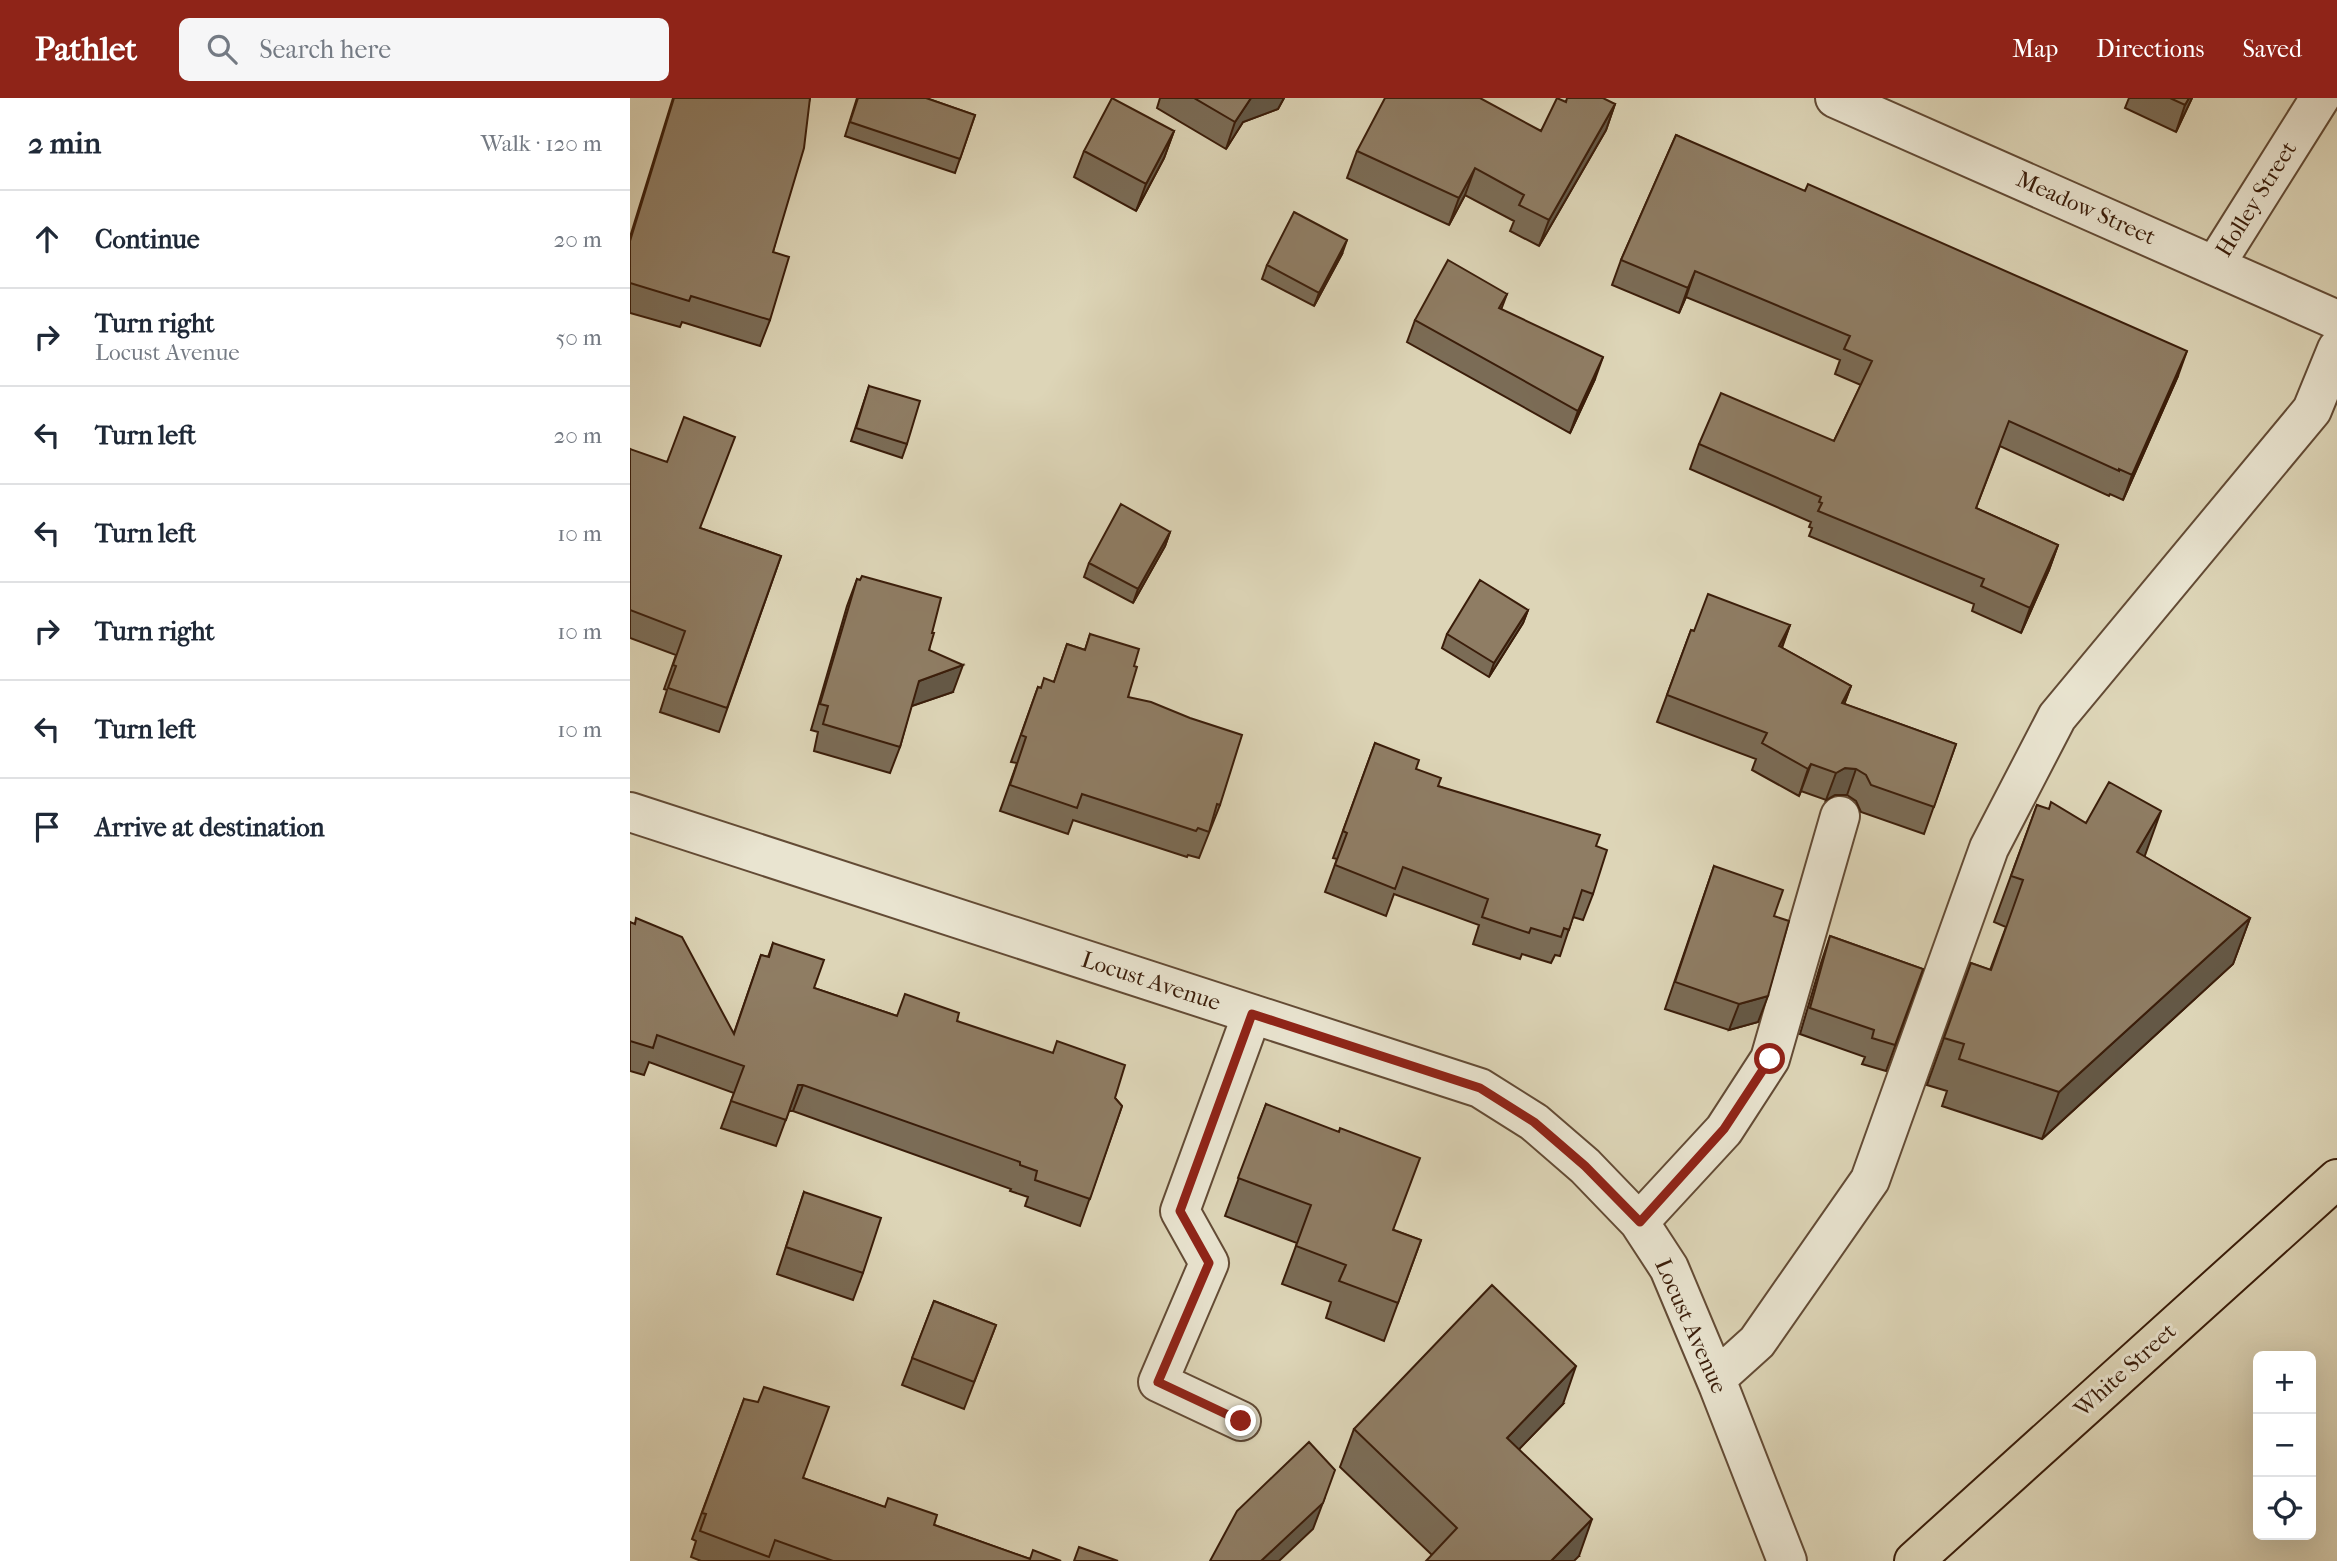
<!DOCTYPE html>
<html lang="en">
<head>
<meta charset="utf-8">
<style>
  :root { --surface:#fff; --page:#f6f6f7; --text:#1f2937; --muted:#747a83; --line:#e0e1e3; --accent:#8f2418 }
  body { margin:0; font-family:"IM FELL French Canon",serif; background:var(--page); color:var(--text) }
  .controls { position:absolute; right:21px; bottom:21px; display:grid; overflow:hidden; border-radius:10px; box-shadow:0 7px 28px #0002 }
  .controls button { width:63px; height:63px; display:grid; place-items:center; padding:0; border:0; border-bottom:2px solid var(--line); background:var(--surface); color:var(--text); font:35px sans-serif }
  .stop { position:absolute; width:21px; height:21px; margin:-16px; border:5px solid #8f2418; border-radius:50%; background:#fff }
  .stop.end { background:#8f2418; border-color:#fff; box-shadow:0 2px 7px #0008 }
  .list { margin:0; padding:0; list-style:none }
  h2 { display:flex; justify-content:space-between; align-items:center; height:91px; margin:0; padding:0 28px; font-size:30px }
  h2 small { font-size:23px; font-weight:400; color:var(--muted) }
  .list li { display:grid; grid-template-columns:46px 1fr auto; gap:21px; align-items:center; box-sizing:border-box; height:98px; padding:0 28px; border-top:2px solid var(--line) }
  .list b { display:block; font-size:26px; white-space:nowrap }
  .list p { margin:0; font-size:23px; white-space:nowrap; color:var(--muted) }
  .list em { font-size:23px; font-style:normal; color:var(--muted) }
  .icon { flex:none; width:38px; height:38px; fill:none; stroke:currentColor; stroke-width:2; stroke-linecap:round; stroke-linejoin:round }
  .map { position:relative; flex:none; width:1707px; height:1463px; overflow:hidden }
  header { display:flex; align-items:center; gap:42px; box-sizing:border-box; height:98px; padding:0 35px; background:var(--accent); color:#fff }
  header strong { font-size:33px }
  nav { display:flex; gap:38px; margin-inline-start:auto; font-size:24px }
  .search { width:490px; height:63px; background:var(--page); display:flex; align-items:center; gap:18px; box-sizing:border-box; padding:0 24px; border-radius:10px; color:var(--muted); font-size:26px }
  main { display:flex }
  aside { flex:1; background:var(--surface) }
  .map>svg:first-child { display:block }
</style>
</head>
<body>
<header>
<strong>Pathlet</strong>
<div class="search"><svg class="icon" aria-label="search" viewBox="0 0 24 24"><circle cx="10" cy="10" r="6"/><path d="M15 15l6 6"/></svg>Search here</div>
<nav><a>Map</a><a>Directions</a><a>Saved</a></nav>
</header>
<main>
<aside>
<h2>2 min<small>Walk · 120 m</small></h2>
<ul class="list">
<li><svg class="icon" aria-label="ahead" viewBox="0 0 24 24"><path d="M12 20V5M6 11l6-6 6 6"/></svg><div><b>Continue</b></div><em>20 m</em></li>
<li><svg class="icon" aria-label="right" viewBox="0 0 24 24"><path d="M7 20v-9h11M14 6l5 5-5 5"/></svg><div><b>Turn right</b><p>Locust Avenue</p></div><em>50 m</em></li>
<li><svg class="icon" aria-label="left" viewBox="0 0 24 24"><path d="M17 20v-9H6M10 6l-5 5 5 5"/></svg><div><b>Turn left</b></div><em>20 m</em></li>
<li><svg class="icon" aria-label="left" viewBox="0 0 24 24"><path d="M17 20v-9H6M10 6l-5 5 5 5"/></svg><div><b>Turn left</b></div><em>10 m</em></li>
<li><svg class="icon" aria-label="right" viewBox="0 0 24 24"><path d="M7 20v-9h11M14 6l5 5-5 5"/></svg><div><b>Turn right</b></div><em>10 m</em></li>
<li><svg class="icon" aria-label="left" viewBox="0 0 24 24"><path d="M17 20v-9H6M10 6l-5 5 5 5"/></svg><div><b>Turn left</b></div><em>10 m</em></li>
<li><svg class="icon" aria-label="arrive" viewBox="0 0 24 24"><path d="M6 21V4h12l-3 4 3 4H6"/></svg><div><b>Arrive at destination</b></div></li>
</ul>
</aside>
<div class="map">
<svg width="1707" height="1463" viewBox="0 0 1707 1463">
  <rect width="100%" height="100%" fill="#ddd5b7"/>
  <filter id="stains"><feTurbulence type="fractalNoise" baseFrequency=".00286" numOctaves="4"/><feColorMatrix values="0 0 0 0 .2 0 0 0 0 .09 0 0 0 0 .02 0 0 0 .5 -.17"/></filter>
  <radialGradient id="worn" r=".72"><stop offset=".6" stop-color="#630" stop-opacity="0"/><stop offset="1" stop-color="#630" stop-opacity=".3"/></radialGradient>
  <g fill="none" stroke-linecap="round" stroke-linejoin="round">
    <!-- minor casing -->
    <g stroke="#634b35" stroke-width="42">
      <path id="minor" d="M1205 0 1707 222
        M1585 167 1690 0
        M0 714 850 990 904 1024 955 1068 1009 1124 1039 1170 1089 1289 1157 1463
        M1009 1124 1094 1032 1140 961 1210 718
        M1086 1281 1127 1244 1240 1082 1359 750 1427 619 1682 312 1707 251
        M611 1323 528 1284 579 1165 550 1113 622 916"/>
    </g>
    <!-- major casing -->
    <g stroke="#3a1d0a" stroke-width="42">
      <path id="major" d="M1284 1463 1707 1081"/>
    </g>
    <!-- minor -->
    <use href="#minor" stroke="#e9e4d0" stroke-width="38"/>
    <!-- major -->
    <use href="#major" stroke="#ddd5b7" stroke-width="38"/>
  </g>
  <!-- wall -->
  <path fill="#7b6c56" stroke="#3a1d0a" stroke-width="2" d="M43 0H180L143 154 140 222 130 248 52 224 50 229 0 215V139Z
    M227 0H296L345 17 325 75 215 38Z
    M530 0H654L648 11 613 24 596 51 527 10Z
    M1499 0H1562L1546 34 1495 10Z
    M936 4 985 6 976 32 909 148 880 133 884 123 835 97 819 127 717 80 727 53 911 33Z
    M544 33 534 60 506 113 444 79 454 53Z
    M1046 37 1548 278 1493 402 1480 396 1479 398 1370 348 1346 410 1428 447 1419 472 1391 535 1342 513 1344 506 1179 438 1182 430 1179 429 1181 424 1060 371 1069 346 1204 343 1231 287 1205 276 1210 262 1056 199 1049 215 982 187 991 162Z
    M712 156 684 208 632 181 637 167Z
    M877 196 871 212 965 281 940 335 777 244 785 222Z
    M239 288 277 346 272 360 221 343Z
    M0 351 70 430 151 458 89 634 30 614 37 592 34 591 46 557 0 540Z
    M540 434 535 448 503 505 454 479 459 465Z
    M227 481 302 535 299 552 323 594 281 608 270 649 260 675 184 653 188 634 181 632 217 508Z
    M898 512 893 525 859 579 812 550 817 536Z
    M1160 527 1152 550 1221 588 1214 606 1326 646 1294 736 1231 714 1226 703 1217 697H1205L1196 702 1171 693 1169 698 1122 672 1126 661 1027 624 1061 532 1064 533Z
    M460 536 504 568 498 599 590 707 569 760 558 757 557 759 443 722 438 736 370 713 387 665 381 664 408 589 410 590 424 584 437 546 455 552Z
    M745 645 786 671 808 688 966 748 963 796 953 822 943 819 930 858 925 857 921 865 892 856 890 861 843 846 849 827 764 796 756 818 695 794 707 761 703 760Z
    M1407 707 1514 759 1620 820 1603 866 1412 1041 1312 1008 1317 993 1297 987 1341 865 1360 872 1376 829 1364 824Z
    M1084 768 1144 818 1128 924 1099 932 1035 911Z
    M0 824 104 935 131 857 138 859 143 845 184 890 267 918 327 923 485 1000 492 1008 450 1128 395 1108 398 1099 380 1093 381 1091 163 1013H159L146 1048 91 1030 104 995 19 964 14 977 0 973Z
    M1200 838 1293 871 1256 973 1232 966 1235 959 1170 936 1191 865Z
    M636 1006 764 1132 791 1142 754 1243 696 1220 701 1204 652 1186 667 1145 595 1118Z
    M174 1094 233 1175 223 1202 147 1176Z
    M304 1203 366 1227 334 1311 272 1287Z
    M114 1301 173 1380 400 1461 431 1463H71L61 1459 66 1443 62 1441Z
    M933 1306 889 1351 949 1458 802 1457 710 1369 724 1331Z"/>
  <!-- shaded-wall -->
  <path fill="#645846" stroke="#3a1d0a" stroke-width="2" d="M621 0H654L648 11 613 24 596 51 605 24Z
    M1559 0H1562L1546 34 1555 7Z
    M985 6 976 32 909 148 919 122Z
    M544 33 534 60 506 113 516 86Z
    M845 70 835 97 819 127 829 100Z
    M717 142 712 156 684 208 689 195Z
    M1065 173 1056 199 1049 215 1058 190Z
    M1557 253 1548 278 1493 402 1502 377Z
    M973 259 965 281 940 335 948 313Z
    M540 434 535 448 503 505 508 491Z
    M1428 447 1419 472 1391 535 1400 510Z
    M898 512 893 525 859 579 864 565Z
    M1160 527 1150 553 1149 548Z
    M333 567 323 594 279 609 289 583Z
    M1221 588 1211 615 1212 605Z
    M1181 666 1171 693 1169 698 1178 671Z
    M1215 670 1226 671 1217 697H1205L1196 702 1206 675Z
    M1531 713 1514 760 1507 754Z
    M1620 820 1603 866 1412 1041 1429 994Z
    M1138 898 1128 924 1099 932 1109 906Z
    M168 987H173L163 1013H159Z
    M946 1268 933 1306 864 1377 877 1340Z
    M695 1399 683 1431 649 1463H631Z
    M962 1421 949 1458 944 1463H921Z"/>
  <!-- building -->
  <path fill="#8f7d64" stroke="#3a1d0a" stroke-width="2" d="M44 0H180L174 50 143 154 159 159 140 222 61 198 59 203 0 185V143Z
    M228 0H296L345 17 330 61 220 24Z
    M482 0 544 33 516 86 454 53Z
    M564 0H621L605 24Z
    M755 0H850L911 33 927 0 936 4 937 0H973L985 6 919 122 889 107 894 97 845 70 829 100 727 53Z
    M1540 0H1559L1555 7Z
    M1046 37 1175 93 1178 86 1557 253 1502 377 1489 371V373L1379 323 1346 410 1428 447 1400 510 1351 488 1354 481 1188 413 1192 405 1189 404 1191 399 1069 346 1091 295 1204 343 1242 263 1214 251 1220 238 1065 173 1058 190 991 162Z
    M664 114 717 142 689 195 637 167Z
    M818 162 877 196 869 210 973 259 948 313 785 222Z
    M239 288 290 303 277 346 226 330Z
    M54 319 105 339 70 430 151 458 97 610 38 590 46 568 43 567 55 533 0 512V351L37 364Z
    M491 406 540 434 508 491 459 465Z
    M232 478 311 500 302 535H304L299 552 333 567 289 583 270 649 193 626 198 608 190 606 227 481 230 482Z
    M850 482 898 512 864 565 817 536Z
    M1078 496 1160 527 1149 548 1221 588 1212 605 1326 646 1304 709 1241 687 1236 677 1226 671 1215 670 1206 675 1181 666 1178 671 1132 645 1137 635 1037 597 1061 532 1064 533Z
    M460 536 509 551 504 568 507 569 498 599 521 604 560 620 612 637 590 707 587 706 579 734 568 730 566 733 452 696 447 710 380 687 396 639 391 637 408 589 411 590 414 580 424 584 437 546 455 552Z
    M745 645 789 662 786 671 811 680 808 688 970 737 966 748 977 752 963 796 952 792 939 832 934 830 931 839 901 830 899 835 852 819 858 801 773 769 765 791 705 767 717 735 713 733Z
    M1479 684 1531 713 1507 754 1620 820 1429 994 1329 961 1334 946 1314 940 1341 865 1361 872 1393 782 1381 778 1407 707 1419 711 1421 704 1456 725Z
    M1084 768 1153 792 1144 818 1159 823 1138 898 1109 906 1045 884Z
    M6 820 52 839 104 936 131 857 139 859 143 845 194 862 184 890 267 918 275 896 329 915 327 923 423 955 427 943 495 967 485 1000 492 1008 460 1101 405 1082 407 1073 390 1067V1064L173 987H168L156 1022 101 1003 114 968 27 937 23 950 0 943V824L5 826Z
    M1200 838 1293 871 1265 947 1242 940 1244 932 1180 910Z
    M636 1006 709 1034 710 1030 790 1060 763 1132 791 1142 768 1205 709 1183 716 1167 666 1148 681 1107 608 1080Z
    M174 1094 251 1120 233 1175 156 1149Z
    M862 1187 946 1268 877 1340 962 1421 921 1463H796L827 1430 724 1331Z
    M304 1203 366 1227 344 1284 282 1260Z
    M134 1289 199 1309 173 1380 255 1409 258 1400 307 1417 304 1427 400 1461 403 1452 431 1463H203L145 1442 139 1459 70 1433 76 1416 72 1415 114 1301 128 1304Z
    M679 1344 705 1372 693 1405 631 1463H580L607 1413Z
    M449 1449 488 1463H444Z"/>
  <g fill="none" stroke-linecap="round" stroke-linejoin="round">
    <!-- route -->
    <path stroke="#8f2418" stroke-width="9" d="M611 1323 528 1284 579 1165 550 1113 622 916 850 990 904 1024 955 1068 1010 1124 1094 1031 1140 961"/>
  </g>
  <g text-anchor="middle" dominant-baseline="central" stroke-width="6" stroke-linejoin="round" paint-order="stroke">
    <!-- street labels -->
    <g font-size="23" fill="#3a1d0a" stroke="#e9e4d0">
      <text transform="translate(1626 101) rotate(-58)">Holley Street</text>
      <text transform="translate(1456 110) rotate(24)">Meadow Street</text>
      <text transform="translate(521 883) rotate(18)">Locust Avenue</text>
      <text transform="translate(1061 1228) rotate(66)">Locust Avenue</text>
      <text transform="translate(1495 1272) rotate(-42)">White Street</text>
    </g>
  </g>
  <rect width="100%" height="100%" filter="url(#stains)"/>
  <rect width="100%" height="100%" fill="url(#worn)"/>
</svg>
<div class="controls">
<button>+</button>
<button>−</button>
<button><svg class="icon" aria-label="locate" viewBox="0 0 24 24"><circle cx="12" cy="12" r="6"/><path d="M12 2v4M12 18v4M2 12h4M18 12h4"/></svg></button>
</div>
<div class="stop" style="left:1140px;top:961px"></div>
<div class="stop end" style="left:611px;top:1323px"></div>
</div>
</main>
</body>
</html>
